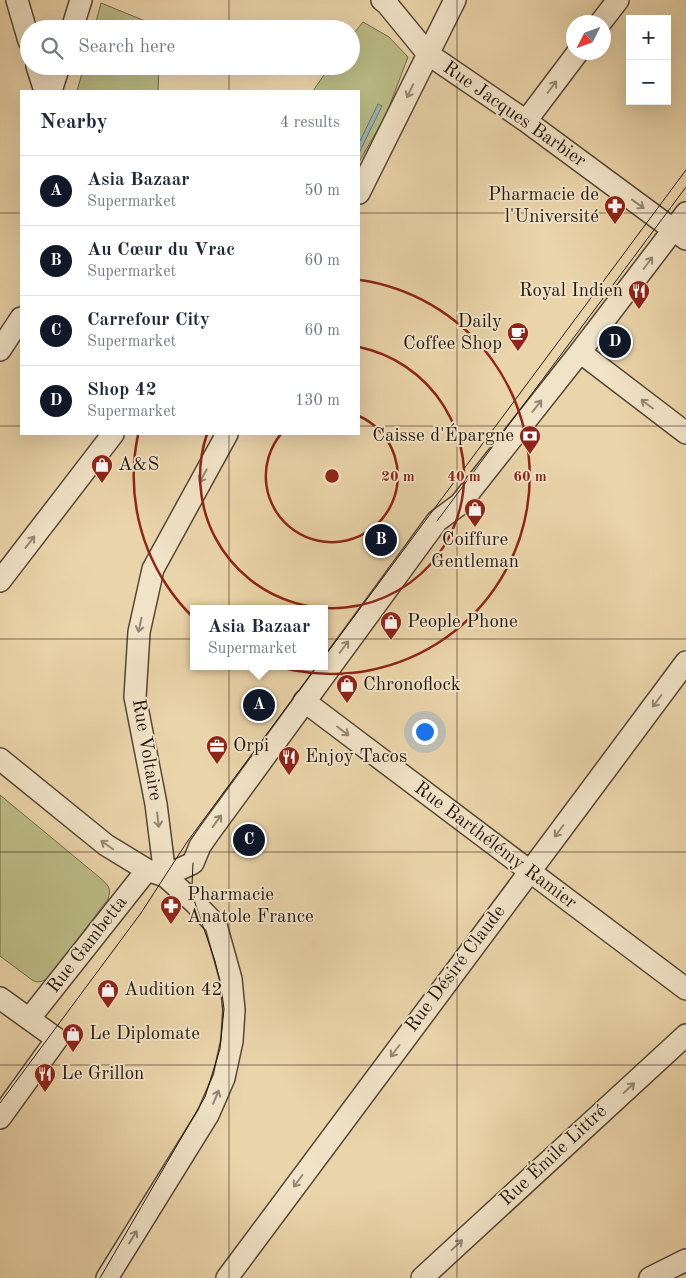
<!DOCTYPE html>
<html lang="en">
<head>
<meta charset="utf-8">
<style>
  :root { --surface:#fff; --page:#f6f6f7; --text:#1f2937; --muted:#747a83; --line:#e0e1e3; --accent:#111827 }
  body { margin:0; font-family:"Old Standard TT",serif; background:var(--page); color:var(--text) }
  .controls { position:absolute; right:15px; top:15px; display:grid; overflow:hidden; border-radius:0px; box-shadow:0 5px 20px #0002 }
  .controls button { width:45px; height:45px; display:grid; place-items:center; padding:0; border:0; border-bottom:1px solid var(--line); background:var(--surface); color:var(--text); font:25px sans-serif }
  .compass { position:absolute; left:566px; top:15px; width:45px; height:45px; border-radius:50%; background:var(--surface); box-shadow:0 5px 20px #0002; rotate:228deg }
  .you { position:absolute; left:424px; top:731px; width:18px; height:18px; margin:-12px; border:4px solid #fff; border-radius:50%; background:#1a73e8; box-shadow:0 0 0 8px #1a73e833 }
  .badge { display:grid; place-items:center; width:32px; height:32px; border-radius:50%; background:var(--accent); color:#fff; font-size:16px; font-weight:700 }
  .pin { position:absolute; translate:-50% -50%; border:2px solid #fff; box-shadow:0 1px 5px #0006 }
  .popup { position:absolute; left:190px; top:605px; width:138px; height:65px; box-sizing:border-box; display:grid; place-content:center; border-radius:0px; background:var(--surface); filter:drop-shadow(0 1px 4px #0005); font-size:16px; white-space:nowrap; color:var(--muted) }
  .popup b { font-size:19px; color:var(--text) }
  .popup::after { content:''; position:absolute; left:50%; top:100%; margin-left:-10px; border:10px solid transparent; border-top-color:var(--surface) }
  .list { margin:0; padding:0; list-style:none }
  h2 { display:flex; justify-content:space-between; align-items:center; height:65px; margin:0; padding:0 20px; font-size:21px }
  h2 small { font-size:16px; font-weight:400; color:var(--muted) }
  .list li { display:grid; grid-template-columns:32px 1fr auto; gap:15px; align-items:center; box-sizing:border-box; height:70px; padding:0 20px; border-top:1px solid var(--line) }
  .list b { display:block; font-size:19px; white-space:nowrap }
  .list p { margin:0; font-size:16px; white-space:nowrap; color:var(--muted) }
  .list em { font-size:16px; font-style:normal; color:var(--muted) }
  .icon { flex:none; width:28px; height:28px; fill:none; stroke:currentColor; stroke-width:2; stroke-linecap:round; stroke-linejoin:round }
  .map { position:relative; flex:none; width:686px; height:1278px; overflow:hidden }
  .search { position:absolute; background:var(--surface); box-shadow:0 5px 20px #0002; left:20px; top:20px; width:340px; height:55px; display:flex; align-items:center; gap:12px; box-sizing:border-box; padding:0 18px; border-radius:28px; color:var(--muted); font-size:19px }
  .panel { position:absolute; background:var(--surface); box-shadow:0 5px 20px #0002; left:20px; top:90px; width:340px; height:345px; border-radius:0px }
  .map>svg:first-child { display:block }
</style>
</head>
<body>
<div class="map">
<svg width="686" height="1278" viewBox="0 0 686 1278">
  <rect width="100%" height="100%" fill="#ead4a9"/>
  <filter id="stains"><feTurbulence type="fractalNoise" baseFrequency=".004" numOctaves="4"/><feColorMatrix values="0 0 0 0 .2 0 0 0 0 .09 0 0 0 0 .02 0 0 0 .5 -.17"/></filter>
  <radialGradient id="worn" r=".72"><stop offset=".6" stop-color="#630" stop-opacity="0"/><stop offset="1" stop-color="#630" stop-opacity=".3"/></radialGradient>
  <!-- green -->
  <path fill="#bbbc85" stroke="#706a4a" d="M101 3 160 27V29H94Z
    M363 22 389 37 408 57 386 115 359 162V91H313L330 66H351V37Z
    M84 66H159L158 91H77Z
    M0 795 99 877C108 885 112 888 108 899L50 976C44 981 39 984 32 980L0 956Z"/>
  <!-- water -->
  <path fill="#9ab7b1" stroke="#6b7771" d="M378 104 382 106 359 153V143Z"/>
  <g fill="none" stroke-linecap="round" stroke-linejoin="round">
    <!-- minor casing -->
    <g stroke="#564636" stroke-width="24">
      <path id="minor" d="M17 0 29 41
        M382 0 387 4 428 54 526 121 686 239
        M601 22 618 0
        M72 29 81 0
        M37 66 45 91
        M51 91 59 66
        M526 121 578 52
        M359 193 455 0
        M0 350 21 318
        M580 352 686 433
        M0 581 113 434
        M304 701 686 989
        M0 759 106 845 147 870 165 876 195 903 216 925 231 979 234 1010 232 1041 224 1078 208 1115 107 1278
        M165 876 193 863 200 846 209 833 437 521 460 504 580 352 686 213
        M165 876 156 804 135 697 139 632 153 569 227 434
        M0 998 57 1039 0 1118
        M29 1019 147 870
        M227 1278 686 662
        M422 1278 686 1035
        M650 1278 686 1260"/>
    </g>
    <!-- minor -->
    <use href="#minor" stroke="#f1e3c7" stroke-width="21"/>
    <!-- tram -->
    <path stroke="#251710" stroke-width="1" d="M437 521 686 187
      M324 657 686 170
      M0 1103 141 913 187 842 317 666
      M100 1278 205 1097 220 1049 224 1009 221 986 215 961 195 903 192 885 193 863"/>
  </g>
  <!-- one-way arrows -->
  <defs><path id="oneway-shaft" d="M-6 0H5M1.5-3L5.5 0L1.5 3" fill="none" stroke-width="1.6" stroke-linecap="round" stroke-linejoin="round" transform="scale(1.25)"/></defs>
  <g stroke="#958775">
    <use href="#oneway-shaft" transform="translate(552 87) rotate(-53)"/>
    <use href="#oneway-shaft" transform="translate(410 91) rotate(115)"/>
    <use href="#oneway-shaft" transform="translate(638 204) rotate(36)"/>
    <use href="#oneway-shaft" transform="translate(648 263) rotate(-53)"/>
    <use href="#oneway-shaft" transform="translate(647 404) rotate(-143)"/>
    <use href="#oneway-shaft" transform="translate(537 406) rotate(-52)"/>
    <use href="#oneway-shaft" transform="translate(203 476) rotate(119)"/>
    <use href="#oneway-shaft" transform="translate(30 542) rotate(-52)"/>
    <use href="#oneway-shaft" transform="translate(140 625) rotate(102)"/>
    <use href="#oneway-shaft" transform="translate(344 647) rotate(-53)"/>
    <use href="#oneway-shaft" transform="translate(657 701) rotate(127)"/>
    <use href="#oneway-shaft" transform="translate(343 731) rotate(37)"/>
    <use href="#oneway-shaft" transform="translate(158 820) rotate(83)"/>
    <use href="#oneway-shaft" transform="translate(217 821) rotate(-54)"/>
    <use href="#oneway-shaft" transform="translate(559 831) rotate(127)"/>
    <use href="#oneway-shaft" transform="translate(107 845) rotate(-145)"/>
    <use href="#oneway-shaft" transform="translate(395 1051) rotate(127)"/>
    <use href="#oneway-shaft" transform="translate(629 1088) rotate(-43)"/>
    <use href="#oneway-shaft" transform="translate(216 1097) rotate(-67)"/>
    <use href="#oneway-shaft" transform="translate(298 1181) rotate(127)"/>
    <use href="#oneway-shaft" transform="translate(133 1237) rotate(-58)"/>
    <use href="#oneway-shaft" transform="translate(457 1245) rotate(-43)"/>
  </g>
  <!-- grid -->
  <path fill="none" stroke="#251710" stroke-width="1" stroke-opacity="0.55" d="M229 0V29M457 0V1278M229 66V91M0 213H21M359 213H686M0 426H21M359 426H686M229 434V1278M0 639H686M0 852H686M0 1065H686"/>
  <!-- distance rings -->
  <g fill="none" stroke="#8f2418" stroke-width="2.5">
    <path d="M359 416A66 66 0 1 1 281 434"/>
    <path d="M359 347A132 132 0 1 1 207 434"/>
    <path d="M360 280A198 198 0 1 1 138 435"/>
  </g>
  <!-- icons -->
  <defs>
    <g id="pharmacy-pin" transform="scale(1.125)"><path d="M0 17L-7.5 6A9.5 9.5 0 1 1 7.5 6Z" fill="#8f2418" stroke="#f1e3c7"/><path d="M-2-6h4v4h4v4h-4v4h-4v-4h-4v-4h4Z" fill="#fff"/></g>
    <g id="restaurant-pin" transform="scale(1.125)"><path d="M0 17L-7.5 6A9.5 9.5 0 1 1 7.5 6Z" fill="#8f2418" stroke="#f1e3c7"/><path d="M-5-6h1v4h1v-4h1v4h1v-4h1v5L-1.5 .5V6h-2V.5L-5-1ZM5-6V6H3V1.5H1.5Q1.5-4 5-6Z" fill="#fff"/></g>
    <g id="cafe-pin" transform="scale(1.125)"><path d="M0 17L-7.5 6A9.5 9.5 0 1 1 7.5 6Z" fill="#8f2418" stroke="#f1e3c7"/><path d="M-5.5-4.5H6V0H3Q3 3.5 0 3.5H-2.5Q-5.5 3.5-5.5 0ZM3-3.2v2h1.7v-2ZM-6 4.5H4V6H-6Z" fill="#fff"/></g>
    <g id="bank-pin" transform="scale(1.125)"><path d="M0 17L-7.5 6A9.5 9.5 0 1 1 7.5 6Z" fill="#8f2418" stroke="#f1e3c7"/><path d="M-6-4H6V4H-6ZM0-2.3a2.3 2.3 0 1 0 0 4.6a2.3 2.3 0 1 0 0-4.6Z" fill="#fff"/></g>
    <g id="shop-pin" transform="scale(1.125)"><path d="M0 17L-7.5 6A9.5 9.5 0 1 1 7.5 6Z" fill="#8f2418" stroke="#f1e3c7"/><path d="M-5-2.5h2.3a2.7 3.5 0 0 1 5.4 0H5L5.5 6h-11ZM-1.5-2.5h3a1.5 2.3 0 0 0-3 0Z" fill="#fff"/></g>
    <g id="office-pin" transform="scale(1.125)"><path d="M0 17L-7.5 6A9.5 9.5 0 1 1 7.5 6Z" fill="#8f2418" stroke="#f1e3c7"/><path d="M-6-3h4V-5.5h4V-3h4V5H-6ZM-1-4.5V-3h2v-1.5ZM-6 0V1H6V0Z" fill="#fff"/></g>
  </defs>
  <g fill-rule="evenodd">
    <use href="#pharmacy-pin" x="615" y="206"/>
    <use href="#restaurant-pin" x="639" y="291"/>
    <use href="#cafe-pin" x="518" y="333"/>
    <use href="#bank-pin" x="530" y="436"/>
    <use href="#shop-pin" x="102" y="465"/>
    <use href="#shop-pin" x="475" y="509"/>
    <use href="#shop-pin" x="391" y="622"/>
    <use href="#shop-pin" x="347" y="685"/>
    <use href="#office-pin" x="217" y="746"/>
    <use href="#restaurant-pin" x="289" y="757"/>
    <use href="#pharmacy-pin" x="171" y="906"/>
    <use href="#shop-pin" x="108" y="990"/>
    <use href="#shop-pin" x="73" y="1034"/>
    <use href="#restaurant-pin" x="45" y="1074"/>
  </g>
  <g text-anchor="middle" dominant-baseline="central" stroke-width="4" stroke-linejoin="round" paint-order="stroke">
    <!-- street labels -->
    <g font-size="19" fill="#251710" stroke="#f1e3c7">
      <text transform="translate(514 115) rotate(35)">Rue Jacques Barbier</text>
      <text transform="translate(146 750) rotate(80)">Rue Voltaire</text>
      <text transform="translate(495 846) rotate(37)">Rue Barthélémy Ramier</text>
      <text transform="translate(88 945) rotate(-52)">Rue Gambetta</text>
      <text transform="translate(456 969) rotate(-53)">Rue Désiré Claude</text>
      <text transform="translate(554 1156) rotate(-43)">Rue Émile Littré</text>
    </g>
    <!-- poi labels -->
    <g font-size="19" fill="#251710" stroke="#f1e3c7" text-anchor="start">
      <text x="599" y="195" text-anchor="end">Pharmacie de<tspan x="599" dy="22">l'Université</tspan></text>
      <text x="623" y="291" text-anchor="end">Royal Indien</text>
      <text x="502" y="322" text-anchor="end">Daily<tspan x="502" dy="22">Coffee Shop</tspan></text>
      <text x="514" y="436" text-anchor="end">Caisse d'Épargne</text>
      <text x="118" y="465">A&amp;S</text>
      <text x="475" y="540" text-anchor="middle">Coiffure<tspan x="475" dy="22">Gentleman</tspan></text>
      <text x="407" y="622">People Phone</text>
      <text x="363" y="685">Chronoflock</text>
      <text x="233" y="746">Orpi</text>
      <text x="305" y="757">Enjoy Tacos</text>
      <text x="187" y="895">Pharmacie<tspan x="187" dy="22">Anatole France</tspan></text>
      <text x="124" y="990">Audition 42</text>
      <text x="89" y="1034">Le Diplomate</text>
      <text x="61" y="1074">Le Grillon</text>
    </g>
  </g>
  <circle cx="332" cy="476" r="8" fill="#8f2418" stroke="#f1e3c7" stroke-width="2.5"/>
  <g font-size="15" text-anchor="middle" font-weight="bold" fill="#8f2418" stroke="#f1e3c7" stroke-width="4" stroke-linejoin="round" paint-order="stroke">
    <text x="398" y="481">20 m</text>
    <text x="464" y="481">40 m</text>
    <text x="530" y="481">60 m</text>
  </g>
  <rect width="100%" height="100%" filter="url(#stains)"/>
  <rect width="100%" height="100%" fill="url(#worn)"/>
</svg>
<div class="controls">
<button>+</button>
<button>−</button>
</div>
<svg class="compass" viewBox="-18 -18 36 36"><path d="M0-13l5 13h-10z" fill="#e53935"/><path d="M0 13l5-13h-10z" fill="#747a83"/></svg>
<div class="you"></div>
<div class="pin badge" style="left:259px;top:705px">A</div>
<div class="popup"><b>Asia Bazaar</b>Supermarket</div>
<div class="pin badge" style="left:381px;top:540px">B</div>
<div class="pin badge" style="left:249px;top:840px">C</div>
<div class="pin badge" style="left:615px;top:342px">D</div>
<div class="search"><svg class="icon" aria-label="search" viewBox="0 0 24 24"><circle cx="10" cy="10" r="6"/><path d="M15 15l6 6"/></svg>Search here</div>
<section class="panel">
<h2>Nearby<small>4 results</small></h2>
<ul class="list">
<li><span class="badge">A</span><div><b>Asia Bazaar</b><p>Supermarket</p></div><em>50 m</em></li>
<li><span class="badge">B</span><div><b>Au Cœur du Vrac</b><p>Supermarket</p></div><em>60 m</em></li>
<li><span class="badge">C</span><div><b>Carrefour City</b><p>Supermarket</p></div><em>60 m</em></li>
<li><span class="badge">D</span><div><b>Shop 42</b><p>Supermarket</p></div><em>130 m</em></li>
</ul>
</section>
</div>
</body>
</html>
